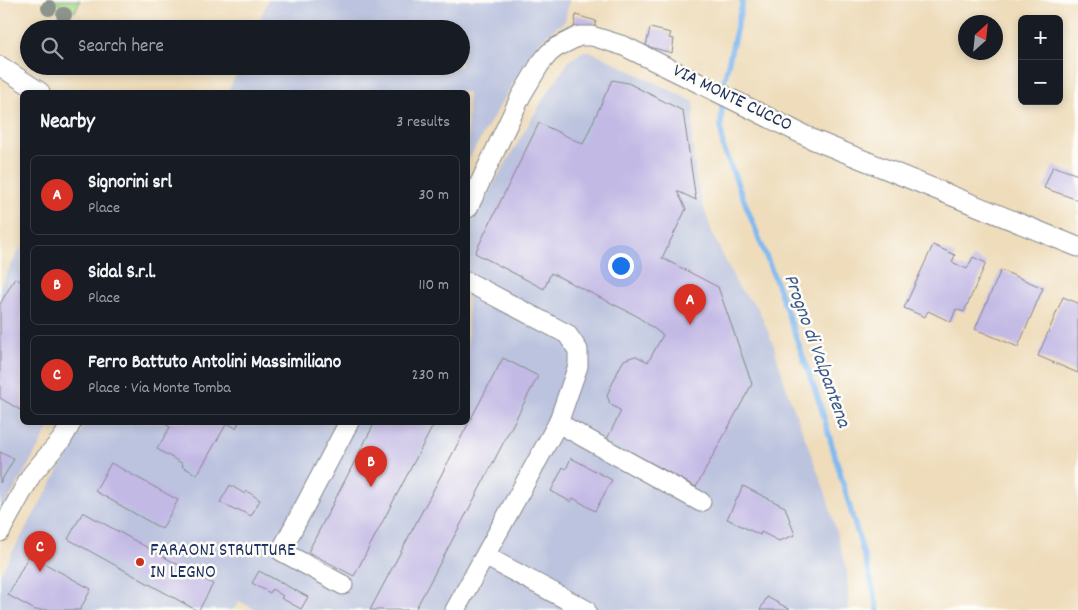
<!DOCTYPE html>
<html lang="en">
<head>
<meta charset="utf-8">
<style>
  :root { --surface:#171b24; --page:#20242c; --text:#f1f3f6; --muted:#9ea1a6; --line:#363941; --accent:#d93025 }
  body { margin:0; font-family:Dekko,sans-serif; background:var(--page); color:var(--text) }
  .controls { position:absolute; right:15px; top:15px; display:grid; overflow:hidden; border-radius:8px; box-shadow:0 2px 8px #0003 }
  .controls button { width:45px; height:45px; display:grid; place-items:center; padding:0; border:0; border-bottom:1px solid var(--line); background:var(--surface); color:var(--text); font:25px sans-serif }
  .compass { position:absolute; left:958px; top:15px; width:45px; height:45px; border-radius:50%; background:var(--surface); box-shadow:0 2px 8px #0003; rotate:27deg }
  .you { position:absolute; left:620px; top:265px; width:18px; height:18px; margin:-12px; border:4px solid #fff; border-radius:50%; background:#1a73e8; box-shadow:0 0 0 8px #1a73e833 }
  .badge { display:grid; place-items:center; width:32px; height:32px; border-radius:50%; background:var(--accent); color:#fff; font-size:16px; font-weight:700 }
  .pin { position:absolute; translate:-50% -41px; filter:drop-shadow(0 1px 2px #0008) }
  .pin::after { content:''; position:absolute; top:26px; width:18px; height:15px; background:inherit; clip-path:polygon(0 0,100% 0,50% 100%) }
  .list { margin:0; padding:0; list-style:none }
  h2 { display:flex; justify-content:space-between; align-items:center; height:65px; margin:0; padding:0 20px; font-size:21px }
  h2 small { font-size:16px; font-weight:400; color:var(--muted) }
  .list li { display:grid; grid-template-columns:32px 1fr auto; gap:15px; align-items:center; box-sizing:border-box; height:80px; margin:0 10px 10px; padding:0 10px; border:1px solid var(--line); border-radius:8px }
  .list b { display:block; font-size:19px; white-space:nowrap }
  .list p { margin:0; font-size:16px; white-space:nowrap; color:var(--muted) }
  .list em { font-size:16px; font-style:normal; color:var(--muted) }
  .icon { flex:none; width:28px; height:28px; fill:none; stroke:currentColor; stroke-width:2; stroke-linecap:round; stroke-linejoin:round }
  .map { position:relative; flex:none; width:1078px; height:610px; overflow:hidden }
  .search { position:absolute; background:var(--surface); box-shadow:0 2px 8px #0003; left:20px; top:20px; width:450px; height:55px; display:flex; align-items:center; gap:12px; box-sizing:border-box; padding:0 18px; border-radius:28px; color:var(--muted); font-size:19px }
  .panel { position:absolute; background:var(--surface); box-shadow:0 2px 8px #0003; left:20px; top:90px; width:450px; height:335px; border-radius:8px }
  .map>svg:first-child { display:block }
</style>
</head>
<body>
<div class="map">
<svg width="1078" height="610" viewBox="0 0 1078 610">
  <rect width="100%" height="100%" fill="#fdfcf7"/>
  <filter id="ink" filterUnits="userSpaceOnUse"><feTurbulence type="fractalNoise" baseFrequency=".02" numOctaves="2"/><feDisplacementMap in="SourceGraphic" scale="10" xChannelSelector="R" yChannelSelector="G"/><feConvolveMatrix kernelMatrix="1 2 1 2 8 2 1 2 1" color-interpolation-filters="sRGB"/></filter>
  <filter id="wash" filterUnits="userSpaceOnUse"><feTurbulence type="fractalNoise" baseFrequency=".0096" numOctaves="4" result="noise"/><feDisplacementMap in="SourceGraphic" scale="20" xChannelSelector="R" yChannelSelector="G"/><feGaussianBlur stdDeviation="1.12" result="paint"/><feColorMatrix in="noise" values="0 0 0 0 0 0 0 0 0 0 0 0 0 0 0 0 0 1.4 0 .05"/><feComposite in="paint" operator="in"/></filter>
  <g filter="url(#wash)">
    <rect width="100%" height="100%" fill="#eedcba"/>
    <!-- industrial -->
    <path fill="#bbc3de" d="M268 0H569L565 21 548 34 533 49 468 160V92H228L240 66H461V29H256Z
      M584 51 591 52 603 57 694 102 692 141 695 172 702 202 713 235 739 288 758 308 773 343 786 387 826 494 847 570 849 610H256L239 601 234 610H0V574L86 423 468 422V228L545 96 570 60Z
      M22 245V422L52 423 0 515V286Z"/>
    <!-- green -->
    <path fill="#a6d887" stroke="#608472" d="M50 0H80L75 12Z"/>
    <g fill="none" stroke-linecap="round" stroke-linejoin="round">
      <!-- stream -->
      <path stroke="#81b9f1" stroke-width="5.5" d="M724 82 743 0
        M722 105 721 126 723 147 777 284 820 404 871 580 878 610"/>
    </g>
    <g id="blocks">
      <!-- building -->
      <path fill="#c2b9e5" d="M576 15 596 21 593 32 574 27Z
        M650 28 671 33 669 38 674 39 672 53 646 46Z
        M612 80 628 83 683 111 696 200 677 191 686 209 662 258 718 287 752 384 696 487 607 439 621 411 610 404 607 395 620 367 624 360 629 358 636 356 648 362 663 335 635 315 551 273 544 289 475 253 539 123 583 144Z
        M1053 166 1078 175V200L1044 188Z
        M933 245 955 255 952 262 967 269 973 257 986 263 964 312 956 309 951 322 928 311 925 317 904 308Z
        M1001 270 1043 288 1018 347 975 329Z
        M15 278 22 282V411L0 398V304Z
        M1063 297 1078 303V373L1038 356Z
        M503 358 538 376 471 505 415 610H370Z
        M162 422H239L236 428 227 423 197 475 182 466 183 464 157 449 170 427Z
        M375 422H435L354 576 308 552Z
        M0 452 14 459 0 483Z
        M571 458 612 480 595 511 573 498 571 502 551 491 563 467 566 469Z
        M111 463 178 500 162 529 95 491Z
        M230 485 245 494 247 491 260 500 251 516 237 509 236 511 220 502Z
        M743 486 785 507 795 535 779 541 761 532 760 535 727 519Z
        M83 512 213 584 199 610H196L68 539Z
        M29 555 91 589 80 610H35L8 595Z
        M259 571 308 597 301 609 281 598 283 596 272 589 270 593 252 583Z
        M767 597 791 610H760Z"/>
    </g>
  </g>
  <g filter="url(#ink)">
    <use href="#blocks" fill-opacity="0" stroke="#84868c" stroke-width="1"/>
    <g fill="none" stroke-linecap="round" stroke-linejoin="round">
      <!-- minor casing -->
      <g stroke="#84868c" stroke-width="21">
        <path id="minor" d="M0 66 40 92
          M468 208 521 96 540 64 549 53 557 47 579 36H592L624 46 814 140 1078 247
          M558 423 701 502
          M0 532 32 474 62 439 72 422
          M485 556 586 610
          M343 585 281 551 349 422
          M455 610 558 423 578 366V350L567 334 468 282"/>
      </g>
      <!-- minor -->
      <use href="#minor" stroke="#fff" stroke-width="19"/>
    </g>
    <!-- trees -->
    <g fill="#8d948d">
      <circle cx="49" cy="8" r="8"/>
      <circle cx="64" cy="15" r="8"/>
    </g>
  </g>
  <!-- markers -->
  <circle fill="#c8321e" stroke="#fdfcf7" stroke-width="2" cx="140" cy="562" r="5"/>
  <g text-anchor="middle" dominant-baseline="central" stroke-width="5" stroke-linejoin="round" paint-order="stroke">
    <!-- street labels -->
    <g font-size="19" fill="#1b2f5e" stroke="#fdfcf7">
      <text transform="translate(732 99) rotate(26)">VIA MONTE CUCCO</text>
    </g>
    <!-- poi labels -->
    <g font-size="19" fill="#1b2f5e" stroke="#fdfcf7" text-anchor="start">
      <text x="150" y="551">FARAONI STRUTTURE<tspan x="150" dy="22">IN LEGNO</tspan></text>
    </g>
    <!-- water labels -->
    <g font-size="20" font-style="italic" fill="#3a588a" stroke="#fdfcf7">
      <text transform="translate(816 351) rotate(70)">Progno di Valpantena</text>
    </g>
  </g>
</svg>
<div class="controls">
<button>+</button>
<button>−</button>
</div>
<svg class="compass" viewBox="-18 -18 36 36"><path d="M0-13l5 13h-10z" fill="#e53935"/><path d="M0 13l5-13h-10z" fill="#9ea1a6"/></svg>
<div class="you"></div>
<div class="pin badge" style="left:690px;top:325px">A</div>
<div class="pin badge" style="left:371px;top:487px">B</div>
<div class="pin badge" style="left:40px;top:572px">C</div>
<div class="search"><svg class="icon" aria-label="search" viewBox="0 0 24 24"><circle cx="10" cy="10" r="6"/><path d="M15 15l6 6"/></svg>Search here</div>
<section class="panel">
<h2>Nearby<small>3 results</small></h2>
<ul class="list">
<li><span class="badge">A</span><div><b>Signorini srl</b><p>Place</p></div><em>30 m</em></li>
<li><span class="badge">B</span><div><b>Sidal S.r.l.</b><p>Place</p></div><em>110 m</em></li>
<li><span class="badge">C</span><div><b>Ferro Battuto Antolini Massimiliano</b><p>Place · Via Monte Tomba</p></div><em>230 m</em></li>
</ul>
</section>
</div>
</body>
</html>
